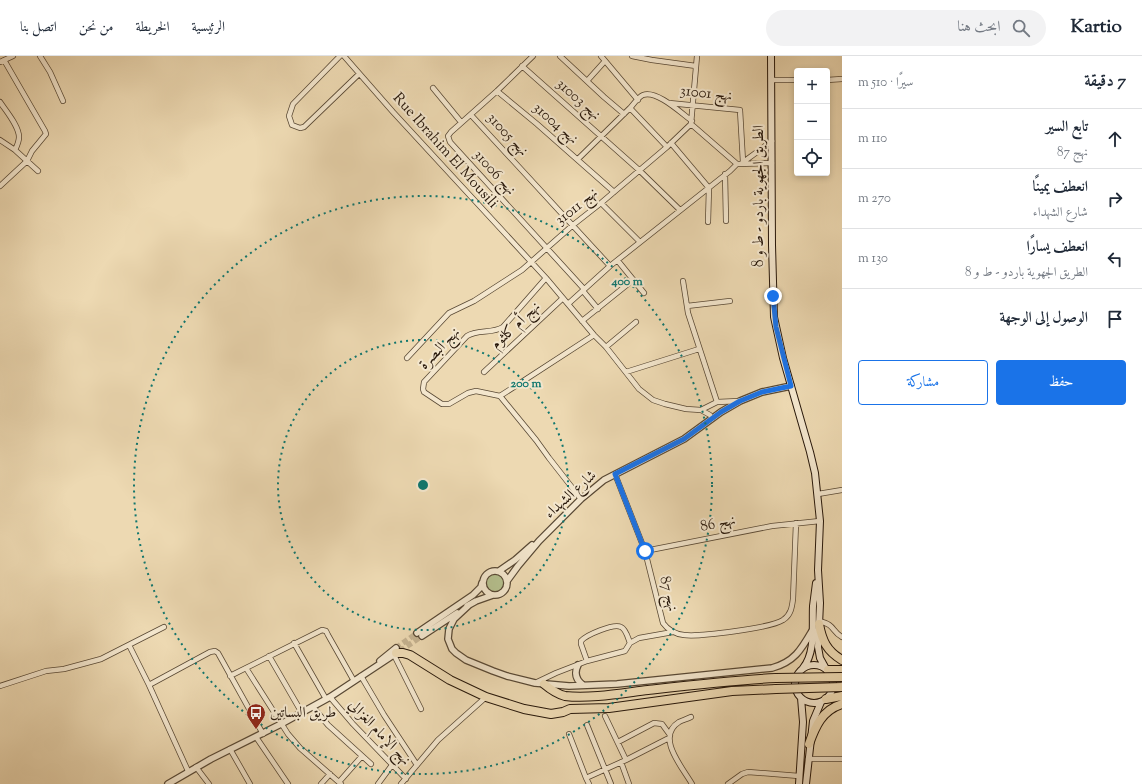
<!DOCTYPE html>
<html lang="ar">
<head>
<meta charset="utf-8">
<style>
  :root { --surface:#fff; --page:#f2f2f3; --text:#1f2937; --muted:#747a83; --line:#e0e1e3; --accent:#1a73e8 }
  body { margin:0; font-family:"Sorts Mill Goudy",Amiri,serif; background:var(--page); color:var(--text); direction:rtl }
  .controls { position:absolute; right:12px; top:12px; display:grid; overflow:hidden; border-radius:4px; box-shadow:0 2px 6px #0003 }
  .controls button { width:36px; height:36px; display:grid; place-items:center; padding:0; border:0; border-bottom:1px solid var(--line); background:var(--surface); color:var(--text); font:20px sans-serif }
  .stop { position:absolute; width:12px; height:12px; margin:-9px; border:3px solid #1a73e8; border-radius:50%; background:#fff }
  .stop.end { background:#1a73e8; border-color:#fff; box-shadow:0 1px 4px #0008 }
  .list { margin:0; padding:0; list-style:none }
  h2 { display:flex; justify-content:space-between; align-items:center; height:52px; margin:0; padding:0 16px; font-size:17px }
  h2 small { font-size:13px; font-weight:400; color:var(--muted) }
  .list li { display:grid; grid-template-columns:26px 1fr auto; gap:12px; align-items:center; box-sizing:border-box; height:60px; padding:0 16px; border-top:1px solid var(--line) }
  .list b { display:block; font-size:15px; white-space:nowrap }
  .list p { margin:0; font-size:13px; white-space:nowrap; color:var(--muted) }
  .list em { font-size:13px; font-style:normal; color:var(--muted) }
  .actions { display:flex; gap:8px; padding:12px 16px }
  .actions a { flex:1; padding:9px 0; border:1px solid var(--accent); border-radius:4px; text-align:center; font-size:14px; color:var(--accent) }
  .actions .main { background:var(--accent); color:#fff }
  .icon { flex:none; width:22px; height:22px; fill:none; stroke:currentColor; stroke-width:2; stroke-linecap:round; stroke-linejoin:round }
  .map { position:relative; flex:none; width:842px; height:728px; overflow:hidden; direction:ltr }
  header { display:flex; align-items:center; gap:24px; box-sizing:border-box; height:56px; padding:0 20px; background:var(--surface); border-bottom:1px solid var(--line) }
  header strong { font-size:19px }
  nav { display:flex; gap:22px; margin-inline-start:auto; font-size:14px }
  .search { width:280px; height:36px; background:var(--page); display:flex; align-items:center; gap:10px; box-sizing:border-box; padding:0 14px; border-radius:22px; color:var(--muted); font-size:15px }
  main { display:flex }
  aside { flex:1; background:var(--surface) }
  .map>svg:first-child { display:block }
</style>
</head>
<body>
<header>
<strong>Kartio</strong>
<div class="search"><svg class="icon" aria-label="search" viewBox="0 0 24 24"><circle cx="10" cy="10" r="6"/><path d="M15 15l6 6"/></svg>ابحث هنا</div>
<nav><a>الرئيسية</a><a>الخريطة</a><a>من نحن</a><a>اتصل بنا</a></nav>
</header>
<main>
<aside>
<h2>7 دقيقة<small>سيرًا · 510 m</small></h2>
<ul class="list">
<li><svg class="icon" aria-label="ahead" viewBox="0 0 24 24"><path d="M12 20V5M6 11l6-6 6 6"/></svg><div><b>تابع السير</b><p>نهج 87</p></div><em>110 m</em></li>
<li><svg class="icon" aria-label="right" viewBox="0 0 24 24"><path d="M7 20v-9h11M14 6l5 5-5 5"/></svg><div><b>انعطف يمينًا</b><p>شارع الشهداء</p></div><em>270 m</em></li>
<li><svg class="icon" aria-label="left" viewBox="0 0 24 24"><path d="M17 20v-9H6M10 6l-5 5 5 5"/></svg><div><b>انعطف يسارًا</b><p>الطريق الجهوية باردو - ط و 8</p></div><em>130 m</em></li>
<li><svg class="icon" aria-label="arrive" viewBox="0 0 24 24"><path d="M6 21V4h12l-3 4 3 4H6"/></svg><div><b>الوصول إلى الوجهة</b></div></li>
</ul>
<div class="actions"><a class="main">حفظ</a><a>مشاركة</a></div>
</aside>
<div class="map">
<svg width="842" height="728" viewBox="0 0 842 728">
  <rect width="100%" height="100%" fill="#edd9b2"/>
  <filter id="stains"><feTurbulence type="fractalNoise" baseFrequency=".005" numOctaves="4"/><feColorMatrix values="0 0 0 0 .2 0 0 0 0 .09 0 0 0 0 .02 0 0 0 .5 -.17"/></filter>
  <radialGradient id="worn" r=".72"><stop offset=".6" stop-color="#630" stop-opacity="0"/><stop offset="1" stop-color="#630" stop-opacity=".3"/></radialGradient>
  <!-- green -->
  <path fill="#b5c08e" stroke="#6e6c4c" d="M486 527a9 9 0 1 1 18 0a9 9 0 1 1-18 0Z"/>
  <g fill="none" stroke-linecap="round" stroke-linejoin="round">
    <!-- tertiary-tunnel -->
    <path stroke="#c5b290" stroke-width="5.5" stroke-dasharray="5.5 3" stroke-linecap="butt" d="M396 592 417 577
      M400 595 422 580"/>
    <!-- minor casing -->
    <g stroke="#584834" stroke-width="6">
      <path id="minor" d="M40 0 50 16 63 45
        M340 0 293 48 289 60 292 69 300 72 304 71 359 18
        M344 0 393 56 546 222 594 279 606 291 639 333 653 344 665 348 686 353 701 354 710 359 712 363
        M533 0 497 35 451 76 448 80 450 86 584 233
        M560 0 604 41 624 58
        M601 0 638 44
        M632 0 652 4 696 10
        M0 6 13 0
        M522 10 639 114 680 154
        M772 24H797
        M827 24 842 23
        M587 25 605 5
        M433 32 461 66
        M497 35 537 68 614 136
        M0 46C6 55 19 70 19 81 19 85 17 90 15 94
        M669 47 740 54 743 106
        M471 59 610 210
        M691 68 737 108 772 107
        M0 84 15 94 38 115
        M671 87 709 132 708 166
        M667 91 630 52C633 49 638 41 643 39 657 34 681 57 692 65
        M578 103 630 52
        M742 107 772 85
        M725 118 726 165
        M0 130 27 105 32 95 46 78 45 75 4 4
        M601 147 640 186
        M618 205 644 237
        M546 222 503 271C492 278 478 273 467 280L424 326 423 333 424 336 442 348H449L468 337 476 335 500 340 536 384 549 402 581 443
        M683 225 688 257 717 346
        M583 235 598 253
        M568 248 610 210 730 115 737 108
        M687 250 730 245
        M582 265 633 224
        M606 291 636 266
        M407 302 449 257 474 245 522 214 573 169 601 147 667 91 691 68 697 0
        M484 316 563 242
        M626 316 699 293
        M500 340 594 279
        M701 354 717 346 739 345
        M615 418 645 495 663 567C668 574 675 578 684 579 699 581 771 572 783 564 791 559 792 551 793 543L796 467
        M818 438 842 434
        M645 495 772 470 820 465
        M819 565C836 569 831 575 842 581
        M294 587 326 643
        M129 589 149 629 188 715
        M394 599 421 653
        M269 600 302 657
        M587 605 581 588V585C586 579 614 567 621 571 626 573 628 582 630 587
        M246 612 288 678 300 692 341 728
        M230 620 322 574 326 575 328 579 354 625
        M361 620 384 659 417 709
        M535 627 556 617 587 605 625 595 630 587 639 582 673 576
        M149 629 210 596 215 595 218 597 263 678
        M0 630 46 615 64 613 101 603 164 571
        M330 641 353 668 406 723
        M313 651 328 669 371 708
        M605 660 626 704
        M691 661C687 663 683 664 679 666 655 681 683 712 692 728
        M587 669 611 728
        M569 678 586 722
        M256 681 288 728
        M618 686 654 667 662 668 670 679
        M230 693 250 728
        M808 703H842
        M621 706 629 728
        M196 711 209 728
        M339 726 362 700
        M321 728 330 718
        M378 728 392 709
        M401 728 438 684 486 641
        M589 728 586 722 626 704 669 682
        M728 728 742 718 748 716 799 720"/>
    </g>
    <!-- tertiary casing -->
    <g stroke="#584834" stroke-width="8">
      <path id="tertiary" d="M483 527a12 12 0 1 1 24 0a12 12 0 1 1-24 0Z
        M499 515 515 504 532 489
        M507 525 518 510 539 485 581 443 604 424 684 383 721 356 740 345 762 336 791 330
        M469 549 454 563 449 573 448 583 452 593 456 597 466 604 493 615 507 620 535 627 569 630 617 628 772 612C794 606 801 594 812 575
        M467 550 476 545 493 539
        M417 577 473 539 481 531 482 527
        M422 580 457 557
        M380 605 396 592
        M578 609C574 617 576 624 583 629
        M168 728 211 703 281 668 330 641 398 596"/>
    </g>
    <!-- secondary casing -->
    <g stroke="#27170a" stroke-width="8">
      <path id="secondary" d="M771 0 772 189 774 261 783 302 810 396 815 417 820 465 818 514 820 547 818 591 820 602 825 611
        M795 628a19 19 0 1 1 38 0a19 19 0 1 1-38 0Z
        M803 612C816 596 812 569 813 550 814 542 815 535 816 527
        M799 728 803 666 801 642
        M806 728 813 665 821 646"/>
    </g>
    <!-- trunk casing -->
    <g stroke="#27170a" stroke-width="10">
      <path id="trunk" d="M819 568C822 585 827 595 842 604
        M396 597H403L410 599 450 624 486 641 524 653 551 658 563 656 570 653 609 652 732 635 776 633
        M828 614H842
        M544 628C550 633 557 638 565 640 590 643 623 637 648 634 691 629 733 624 776 622
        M826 643 842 640
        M809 688C815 671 822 654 842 648"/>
    </g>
    <!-- minor -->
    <use href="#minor" stroke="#f3e6cd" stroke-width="4.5"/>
    <!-- tertiary -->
    <use href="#tertiary" stroke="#f3e6cd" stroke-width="5.5"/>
    <!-- secondary -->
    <use href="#secondary" stroke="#f3e6cd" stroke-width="6"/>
    <!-- trunk -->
    <use href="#trunk" stroke="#edd9b2" stroke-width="8"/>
    <!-- trunk-bridge casing -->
    <g stroke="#27170a" stroke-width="10" stroke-linecap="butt">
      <path id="trunk-bridge" d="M776 622 842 621
        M776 633 842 631"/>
    </g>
    <!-- trunk-bridge -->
    <use href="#trunk-bridge" stroke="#edd9b2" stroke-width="8"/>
  </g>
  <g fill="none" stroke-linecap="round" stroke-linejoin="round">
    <!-- route -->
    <path stroke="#1a73e8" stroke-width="5" d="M645 495 615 418 684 383 721 356 740 345 762 336 791 330 776 271 773 240"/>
  </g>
  <!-- distance rings -->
  <g fill="none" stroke="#0f766e" stroke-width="2" stroke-dasharray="2 4">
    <circle cx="423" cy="429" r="145"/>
    <circle cx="423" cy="429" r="289"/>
  </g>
  <!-- icons -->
  <defs>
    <g id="bus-pin" transform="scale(1)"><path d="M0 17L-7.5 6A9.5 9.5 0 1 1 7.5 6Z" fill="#8f2418" stroke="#f3e6cd"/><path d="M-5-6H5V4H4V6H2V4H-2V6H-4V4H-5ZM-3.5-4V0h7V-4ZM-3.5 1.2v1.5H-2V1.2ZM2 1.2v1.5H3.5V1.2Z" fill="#fff"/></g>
  </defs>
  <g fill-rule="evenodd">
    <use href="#bus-pin" x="256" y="657"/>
  </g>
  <g text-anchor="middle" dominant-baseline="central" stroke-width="4" stroke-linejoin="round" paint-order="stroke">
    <!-- street labels -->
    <g font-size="15" fill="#27170a" stroke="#f3e6cd">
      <text transform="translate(706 38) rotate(6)">نهج 31001</text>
      <text transform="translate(578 44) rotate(42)">نهج 31003</text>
      <text transform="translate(555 68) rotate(41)">نهج 31004</text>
      <text transform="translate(507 79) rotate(47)">نهج 31005</text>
      <text transform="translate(445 95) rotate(48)">Rue Ibrahim El Mousili</text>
      <text transform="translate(494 117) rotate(48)">نهج 31006</text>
      <text transform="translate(759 140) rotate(-90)">الطريق الجهوية باردو - ط و 8</text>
      <text transform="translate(577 151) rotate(-39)">نهج 31011</text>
      <text transform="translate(516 270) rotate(-43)">نهج أم كلثوم</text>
      <text transform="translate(440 293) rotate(-46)">نهج البصرة</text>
      <text transform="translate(571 439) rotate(-42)">شارع الشهداء</text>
      <text transform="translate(718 468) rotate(-11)">نهج 86</text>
      <text transform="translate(668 538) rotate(76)">نهج 87</text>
      <text transform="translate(379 677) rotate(47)">نهج الإمام الغزالي</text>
    </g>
    <!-- poi labels -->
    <g font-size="15" fill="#27170a" stroke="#f3e6cd" text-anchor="start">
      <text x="270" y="657">طريق البساتين</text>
    </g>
  </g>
  <circle cx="423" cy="429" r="6" fill="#0f766e" stroke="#f3e6cd" stroke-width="2"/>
  <g font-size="12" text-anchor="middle" font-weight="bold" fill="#0f766e" stroke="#f3e6cd" stroke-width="4" stroke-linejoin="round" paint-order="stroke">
    <text x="627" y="229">400 m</text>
    <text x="526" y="331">200 m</text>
  </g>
  <rect width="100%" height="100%" filter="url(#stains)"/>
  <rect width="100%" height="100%" fill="url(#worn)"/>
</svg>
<div class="controls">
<button>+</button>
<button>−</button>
<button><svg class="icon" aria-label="locate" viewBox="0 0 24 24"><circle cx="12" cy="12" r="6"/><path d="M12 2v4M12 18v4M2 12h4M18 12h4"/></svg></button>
</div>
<div class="stop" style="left:645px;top:495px"></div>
<div class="stop end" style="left:773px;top:240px"></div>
</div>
</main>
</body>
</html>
